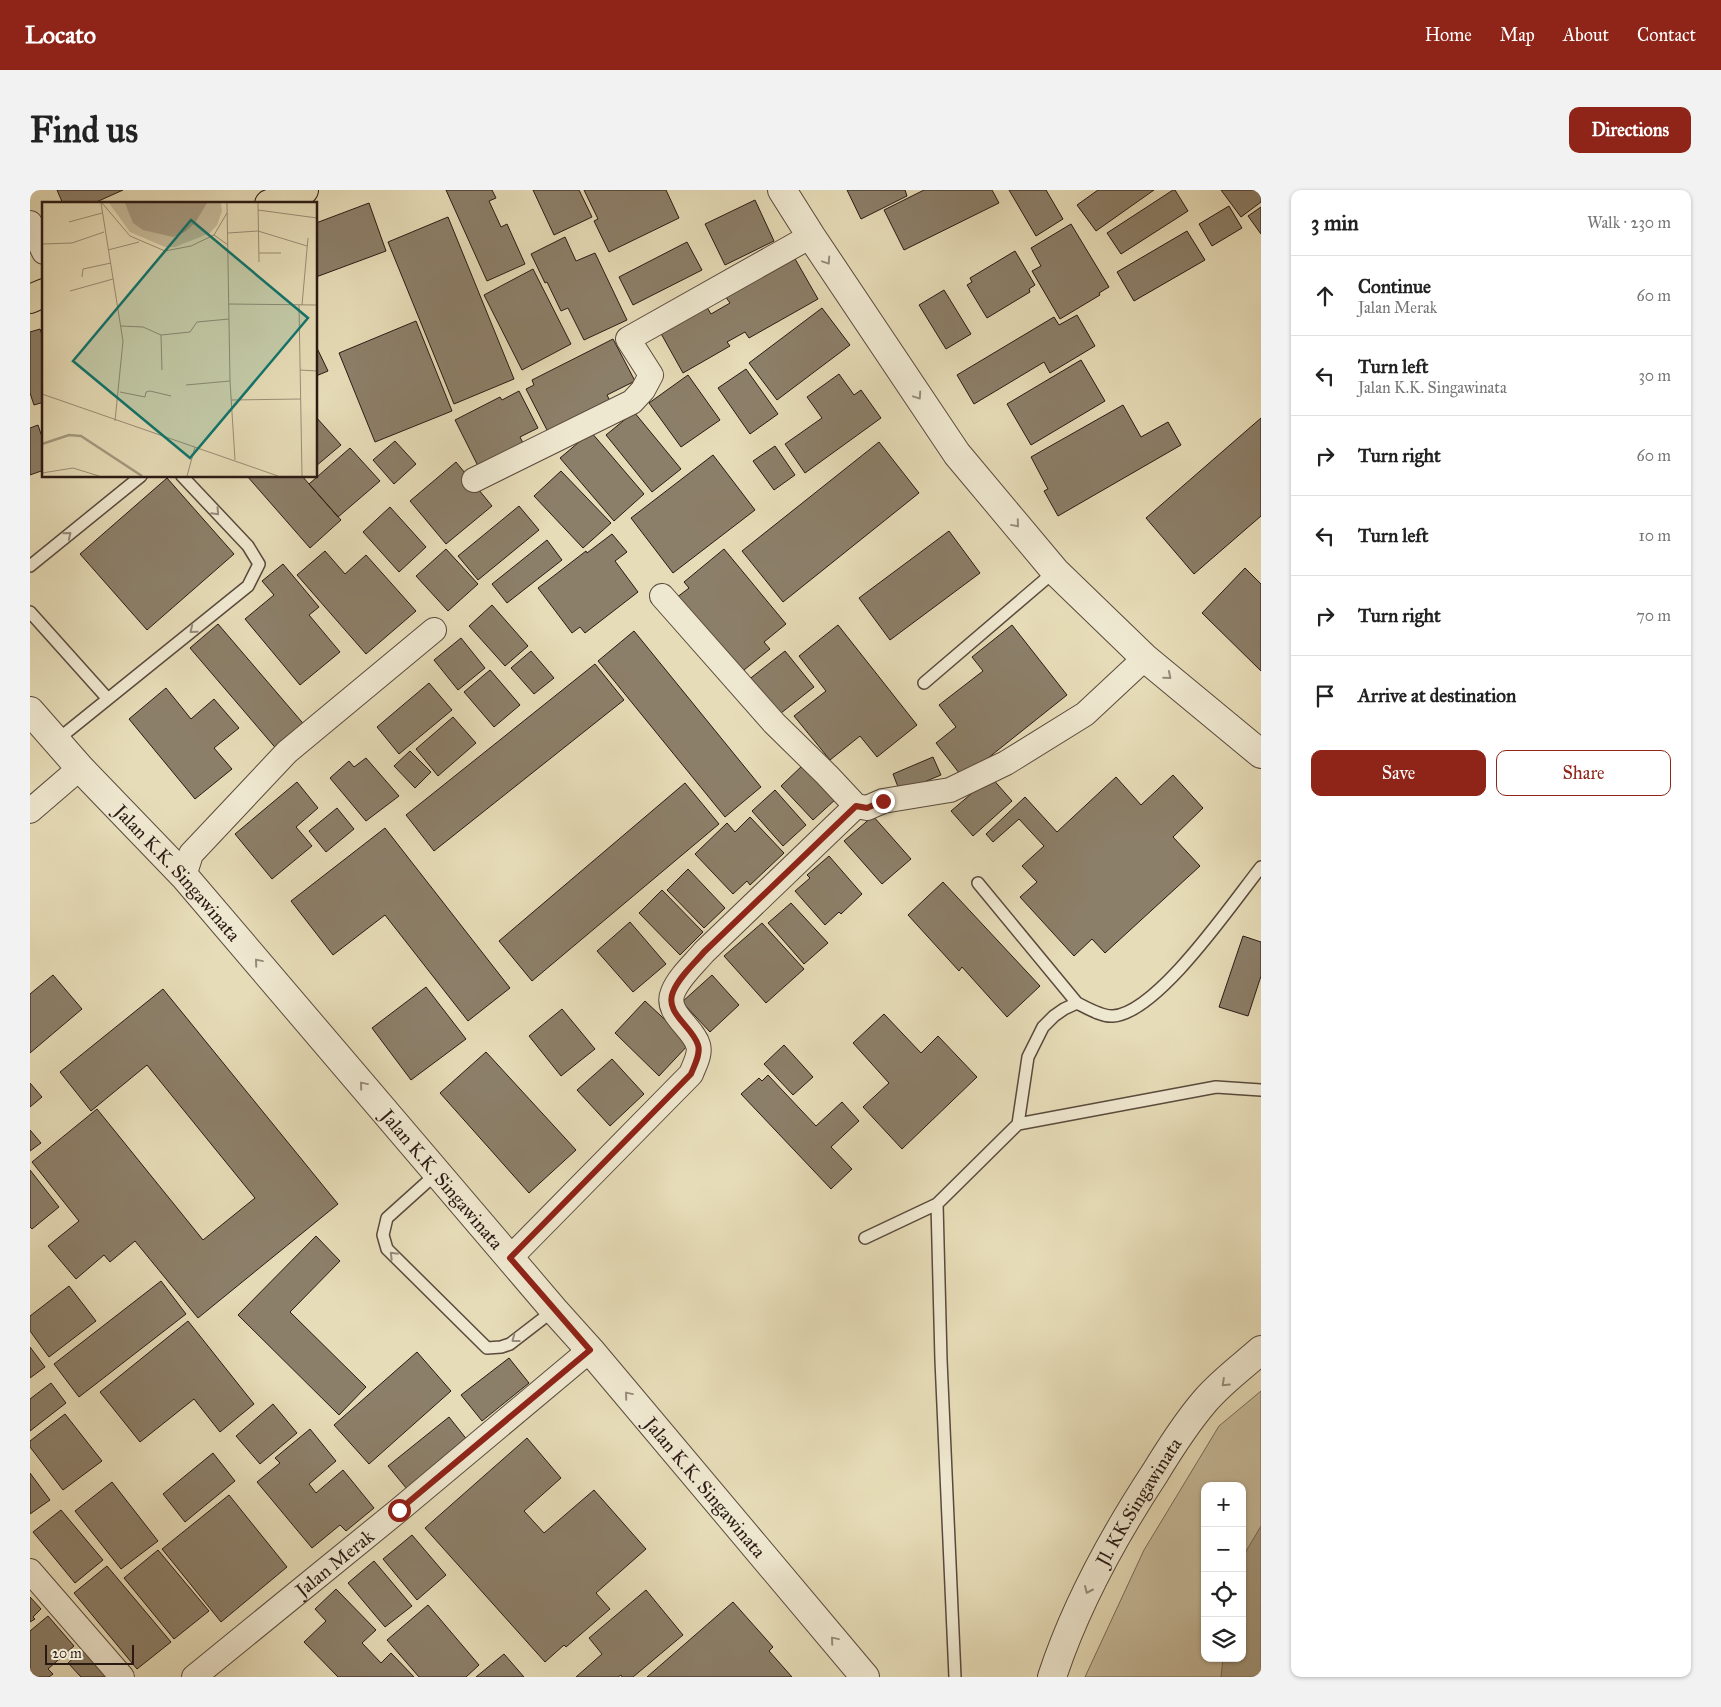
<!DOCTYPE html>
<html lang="en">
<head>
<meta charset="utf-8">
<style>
  :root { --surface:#fff; --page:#f2f2f2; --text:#222; --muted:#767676; --line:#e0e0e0; --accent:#8f2418 }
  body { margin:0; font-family:"IM FELL Great Primer",serif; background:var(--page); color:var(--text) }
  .controls { position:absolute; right:15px; bottom:15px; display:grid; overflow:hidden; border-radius:10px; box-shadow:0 1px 4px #0004 }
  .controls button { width:45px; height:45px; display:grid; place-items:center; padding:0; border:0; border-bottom:1px solid var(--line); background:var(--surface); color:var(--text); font:25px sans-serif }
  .scale { position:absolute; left:15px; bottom:12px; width:89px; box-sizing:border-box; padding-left:5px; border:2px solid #2b1a14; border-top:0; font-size:14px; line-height:18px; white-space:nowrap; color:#2b1a14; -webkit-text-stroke:4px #efe8d0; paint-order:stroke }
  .stop { position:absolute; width:15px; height:15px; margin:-11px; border:4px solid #8f2418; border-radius:50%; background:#fff }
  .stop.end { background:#8f2418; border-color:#fff; box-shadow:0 1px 5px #0008 }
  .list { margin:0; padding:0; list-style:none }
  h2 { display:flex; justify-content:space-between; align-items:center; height:65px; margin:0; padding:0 20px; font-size:21px }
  h2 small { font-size:16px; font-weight:400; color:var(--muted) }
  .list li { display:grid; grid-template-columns:32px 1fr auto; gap:15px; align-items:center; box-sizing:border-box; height:80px; padding:0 20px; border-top:1px solid var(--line) }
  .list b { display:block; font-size:19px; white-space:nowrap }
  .list p { margin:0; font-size:16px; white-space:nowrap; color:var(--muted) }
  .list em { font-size:16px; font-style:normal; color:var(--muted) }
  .actions { display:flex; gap:10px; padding:15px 20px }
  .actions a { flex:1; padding:11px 0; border:1px solid var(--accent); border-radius:10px; text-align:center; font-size:18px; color:var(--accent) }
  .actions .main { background:var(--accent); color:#fff }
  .icon { flex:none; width:28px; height:28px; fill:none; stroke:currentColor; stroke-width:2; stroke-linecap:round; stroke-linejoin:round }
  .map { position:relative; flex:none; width:1231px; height:1487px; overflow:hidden; border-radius:10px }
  header { display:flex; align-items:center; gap:30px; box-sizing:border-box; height:70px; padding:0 25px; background:var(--accent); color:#fff }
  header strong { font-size:24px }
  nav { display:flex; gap:28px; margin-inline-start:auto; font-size:18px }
  .intro { display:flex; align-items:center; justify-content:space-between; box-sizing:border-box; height:120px; padding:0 30px }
  h1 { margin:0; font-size:35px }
  .button { padding:12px 22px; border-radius:10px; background:var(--accent); color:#fff; font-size:18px; font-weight:700 }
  main { display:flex; gap:30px; padding:0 30px }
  aside { flex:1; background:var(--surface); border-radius:10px; box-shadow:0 1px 4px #0004 }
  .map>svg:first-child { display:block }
</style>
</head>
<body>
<header>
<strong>Locato</strong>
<nav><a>Home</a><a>Map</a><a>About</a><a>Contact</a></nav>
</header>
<div class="intro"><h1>Find us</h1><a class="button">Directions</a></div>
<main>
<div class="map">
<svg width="1231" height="1487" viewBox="0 0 1231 1487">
  <rect width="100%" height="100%" fill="#e6dcb7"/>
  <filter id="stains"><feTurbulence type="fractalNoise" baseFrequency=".004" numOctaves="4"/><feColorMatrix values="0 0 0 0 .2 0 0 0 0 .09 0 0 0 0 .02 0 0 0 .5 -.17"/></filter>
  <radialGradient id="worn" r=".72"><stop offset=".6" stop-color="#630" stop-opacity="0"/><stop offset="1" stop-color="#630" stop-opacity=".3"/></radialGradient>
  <!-- green -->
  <path fill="#c6bb9b" stroke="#786a58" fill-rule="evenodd" d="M1231 1201V1487H1055L1114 1360 1189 1236ZM1175 1296H1212V1468H1175Z"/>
  <!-- water -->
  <path fill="#a69a80" stroke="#756755" d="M1231 1336V1487H1191L1193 1468H1212V1368Z"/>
  <!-- building -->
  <path fill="#8c7f69" stroke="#2b1a14" d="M27 0H93L62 14H33Z
    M416 0H462L466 8 459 11 471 37 477 34 495 74 457 91Z
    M503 0H549L562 27 524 45Z
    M554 0H636L649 28 579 62 564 31 568 29Z
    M817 0H875L877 6 831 29Z
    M894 0H962L969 13 874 60 854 20Z
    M979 0H1016L1033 29 1006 46Z
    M1068 0H1124L1066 41 1047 15Z
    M1143 0H1145L1158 21 1091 64 1077 43Z
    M1191 0H1231V12L1211 27Z
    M725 10 744 51 695 75 675 34Z
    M339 13 356 61 286 87V33Z
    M1199 16 1212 38 1182 56 1169 34Z
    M1231 17V44L1218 26Z
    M418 27 484 189 424 214 358 52Z
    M1041 34 1079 97 1069 103 1070 105 1030 129 1002 81 1011 76 1001 58Z
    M1157 41 1175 70 1104 111 1087 82Z
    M535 47 546 71 565 63 597 130 554 150 538 118 531 121 517 92 515 93 501 64Z
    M657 52 672 80 603 115 589 87Z
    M985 61 1005 95 999 99 1000 102 957 128 937 95 942 92 940 88Z
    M764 67 788 109 719 148 715 142 697 152 700 156 653 183 629 140 675 114 681 124 700 113 695 106Z
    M503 79 541 154 492 180 454 105Z
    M914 100 941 144 916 159 889 115Z
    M792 118 820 155 747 210 719 173Z
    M1047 125 1065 156 1020 183 1014 172 944 214 927 185 1024 127 1029 135Z
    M386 131 422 221 345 252 309 163Z
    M10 139 14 151V212L4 215 0 203V142Z
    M583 149 605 191 577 205 580 211 518 242 496 199 504 195 502 190Z
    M286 156 298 181 286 186Z
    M1051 170 1075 211 1001 255 977 214Z
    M716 179 748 224 720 244 688 198Z
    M809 184 824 205 831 200 851 228 775 283 755 254 792 228 777 207Z
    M658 185 690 230 651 257 619 213Z
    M489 201 508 238 490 247 495 257 450 280 425 230 470 207 472 210Z
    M1093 215 1111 247 1138 232 1151 255 1028 326 1014 301 1018 299 1001 267Z
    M604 222 651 279 622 302 576 245Z
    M286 227 311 255 286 276Z
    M1231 228V326L1164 384 1116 328Z
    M8 235 14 253V280L0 285V238Z
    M561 242 614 304 584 331 530 268Z
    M365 251 386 274 364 294 343 270Z
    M849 252 889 303 753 412 712 361Z
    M745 256 765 285 744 300 723 271Z
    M320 258 350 291 308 327 279 294Z
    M683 265 725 320 643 383 601 328Z
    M426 272 462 316 416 354 380 311Z
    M531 281 581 333 553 358 504 306Z
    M217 286H272L311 330 280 358Z
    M137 288 204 364 117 440 50 364Z
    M489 316 509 340 448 390 428 366Z
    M360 317 396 357 369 382 333 342Z
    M919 341 950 383 860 450 829 408Z
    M582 344 597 362 585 371 608 402 555 443 550 437 542 443 508 398 556 361 557 363Z
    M517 350 532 370 477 413 462 394Z
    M416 359 448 394 418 421 386 386Z
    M694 359 756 434 734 452 740 459 709 484 646 408 659 398 654 392Z
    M295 361 315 384 336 365 386 421 336 464 267 385Z
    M253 374 289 417 279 425 310 462 270 495 215 429 244 405 232 391Z
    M1215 378 1231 394V481L1172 423Z
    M462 415 498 456 475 476 439 436Z
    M188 434 277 538 249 562 160 458Z
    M808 435 887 535 847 567 830 546 800 570 764 526 796 501 769 466Z
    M982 435 1037 505 933 588 906 553 926 537 909 515 953 481 942 467Z
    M604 441 731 597 695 627 568 471Z
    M431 448 455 478 428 500 404 470Z
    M501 461 524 488 504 504 481 478Z
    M755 461 784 497 746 527 717 491Z
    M565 474 594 510 404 661 376 625Z
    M460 480 490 515 464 537 434 502Z
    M399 493 422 520 369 564 347 537Z
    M136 498 161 529 184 509 209 538 184 558 202 579 165 609 99 529Z
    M423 527 446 553 408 586 386 559Z
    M380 561 401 582 385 598 364 576Z
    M903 567 911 585 870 602 863 584Z
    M336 568 369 606 336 631 300 588 319 571 324 577Z
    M775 573 807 608 783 630 751 596Z
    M1143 585 1173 618 1143 647 1170 676 1075 763 1062 749 1044 766 990 707 1007 692 992 676 1014 656 989 629 963 652 956 644 995 607 1027 642 1086 587 1111 615Z
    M961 587 982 611 943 646 921 621Z
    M267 592 288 618 266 637 282 656 242 689 205 644Z
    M655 593 689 634 502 791 469 751Z
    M745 600 776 635 753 656 722 621Z
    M307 618 324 639 296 662 279 641Z
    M843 626 881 669 852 694 814 651Z
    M720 627 754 663 720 695 717 691 703 704 665 664 697 633 705 642Z
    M355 638 480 798 438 831 355 725 303 765 261 711Z
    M799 666 832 704 811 724 809 722 795 735 765 701 780 688 777 685Z
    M658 679 695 718 674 738 637 700Z
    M913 692 1010 796 977 827 932 777 929 781 878 725Z
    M632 700 673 742 650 765 609 723Z
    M761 713 798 753 774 774 738 733Z
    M600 732 636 774 603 802 567 761Z
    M732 733 774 779 736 813 694 766Z
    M1213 746 1231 752V786L1218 826 1189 817Z
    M23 785 52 819 0 863V804Z
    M682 785 709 815 680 842 652 812Z
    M396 797 436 849 381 890 342 838Z
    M133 799 308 1014 168 1128 105 1051 80 1072 74 1065 46 1089 18 1056 49 1031 2 972 67 919 173 1050 225 1008 117 875 61 921 30 882Z
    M615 811 660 853 629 886 585 843Z
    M532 819 565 859 531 886 499 846Z
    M854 824 891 863 908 846 947 887 872 959 833 917 859 893 823 853Z
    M754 855 783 887 763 905 734 874Z
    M456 862 546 960 499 1003 410 903Z
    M582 869 614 904 580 936 547 900Z
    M738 885 786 936 812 912 829 931 801 957 822 979 801 999 711 904 729 888 732 891Z
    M0 893 12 907 0 917Z
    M0 940 11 953 0 961Z
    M0 980 29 1017 2 1039 0 1037Z
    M286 1046 310 1071 260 1122 336 1197 309 1225 208 1125Z
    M131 1091 156 1124 49 1207 24 1174Z
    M39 1096 66 1131 19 1167 0 1141V1126Z
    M158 1131 224 1214 190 1242 164 1209 110 1252 70 1202Z
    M0 1157 15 1177 0 1188Z
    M387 1162 421 1201 339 1274 304 1235Z
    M479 1168 499 1193 452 1231 431 1205Z
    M21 1193 36 1213 0 1241V1209Z
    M243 1214 267 1243 230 1274 206 1246Z
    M35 1224 72 1271 33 1300 0 1257V1251Z
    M419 1227 438 1251 377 1299 358 1276Z
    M280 1239 306 1271 279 1294 286 1303 313 1280 344 1318 316 1341 310 1335 282 1358 227 1292 250 1273 245 1268Z
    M497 1248 531 1288 494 1321 514 1343 564 1300 616 1359 566 1403 580 1419 536 1457 534 1455 515 1472 395 1338Z
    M183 1263 205 1291 155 1332 133 1304Z
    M0 1283 20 1310 0 1324Z
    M82 1292 128 1351 91 1379 45 1321Z
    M199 1305 257 1377 191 1432 132 1359Z
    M31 1320 73 1370 45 1393 3 1342Z
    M382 1345 416 1385 387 1410 353 1369Z
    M128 1360 179 1421 144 1449 94 1388Z
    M344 1371 382 1416 355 1437 318 1393Z
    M77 1376 141 1452 107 1479 44 1403Z
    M306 1399 346 1440 332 1453 351 1473 361 1463 384 1487H308L274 1452 296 1431 285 1419Z
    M616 1400 653 1445 603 1487H592L591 1485 588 1487H546L572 1464 559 1448Z
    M0 1407 11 1419 3 1427 5 1429 0 1432Z
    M703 1412 743 1457 739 1461 762 1487H617Z
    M398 1415 449 1475 436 1487H389L357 1450Z
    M18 1426 44 1456 18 1479 23 1484 19 1487H0V1441Z
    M56 1457 83 1487H51L38 1473Z
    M474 1464 494 1487H446Z"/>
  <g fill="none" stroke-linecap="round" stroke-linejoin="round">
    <!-- service casing -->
    <g stroke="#5a4a3d" stroke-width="14">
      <path id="service" d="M0 376 111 286
        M0 422 78 509
        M894 493 1025 381
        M27 550 218 396 229 374 218 356 152 286
        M948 693 1047 813
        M988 934 1186 897 1231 900
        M407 983 357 1028 353 1045 357 1059 457 1158 471 1157 480 1154 524 1120
        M907 1014 911 1170 925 1487
        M835 1048 907 1014 988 934 998 867 1013 837 1024 826 1034 819 1047 813C1057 818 1072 827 1083 826 1128 823 1203 712 1231 677"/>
    </g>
    <!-- minor casing -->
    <g stroke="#5a4a3d" stroke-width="26">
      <g id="minor">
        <path d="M0 33 14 62"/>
        <path d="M444 290 602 212 613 200 621 185 598 149 781 46"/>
        <path d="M632 406 744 533 797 585 826 616 837 618 853 611 920 600 976 573 1055 524 1115 468"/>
        <path d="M0 621 50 578"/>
        <path d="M154 686 161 664 257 562 404 440"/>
        <path d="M480 1068 661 884C664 876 671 864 668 855 663 837 634 823 643 802 649 787 664 774 674 762L826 616"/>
        <path d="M0 1381 92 1487"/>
        <path id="s1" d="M164 1487 369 1320 560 1160"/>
      </g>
    </g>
    <!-- tertiary casing -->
    <g stroke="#5a4a3d" stroke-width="30">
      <g id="tertiary">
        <path d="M752 0 781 46 927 264 1025 381 1115 468 1231 564"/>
        <path id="s2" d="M0 521 50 578 154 686 524 1120 560 1160 835 1487"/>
        <path id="s3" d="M1022 1487C1046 1414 1083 1347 1125 1283 1139 1260 1157 1232 1175 1211 1191 1192 1213 1176 1231 1160"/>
      </g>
    </g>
    <!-- primary casing -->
    <g stroke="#2b1a14" stroke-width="30">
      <path id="primary" d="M239 14 274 0
        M0 109 14 103"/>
    </g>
    <!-- service -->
    <use href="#service" stroke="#efe8d0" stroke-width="11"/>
    <!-- minor -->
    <use href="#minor" stroke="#efe8d0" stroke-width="24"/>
    <!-- tertiary -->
    <use href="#tertiary" stroke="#efe8d0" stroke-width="28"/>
    <!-- primary -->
    <use href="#primary" stroke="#e6dcb7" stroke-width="28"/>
  </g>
  <!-- one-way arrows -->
  <defs><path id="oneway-chevron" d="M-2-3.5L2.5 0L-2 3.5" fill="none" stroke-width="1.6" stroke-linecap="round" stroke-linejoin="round" transform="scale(1.25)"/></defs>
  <g stroke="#978b7b">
    <use href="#oneway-chevron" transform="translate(797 71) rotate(56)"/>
    <use href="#oneway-chevron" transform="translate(888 206) rotate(56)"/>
    <use href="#oneway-chevron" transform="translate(186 322) rotate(47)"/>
    <use href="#oneway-chevron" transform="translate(986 334) rotate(50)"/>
    <use href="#oneway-chevron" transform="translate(38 345) rotate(-39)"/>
    <use href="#oneway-chevron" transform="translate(163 440) rotate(141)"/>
    <use href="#oneway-chevron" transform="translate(1138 486) rotate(40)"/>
    <use href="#oneway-chevron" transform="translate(228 772) rotate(-130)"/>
    <use href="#oneway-chevron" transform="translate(333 895) rotate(-130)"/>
    <use href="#oneway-chevron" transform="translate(363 1065) rotate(-135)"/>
    <use href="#oneway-chevron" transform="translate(485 1149) rotate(143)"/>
    <use href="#oneway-chevron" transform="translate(1195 1193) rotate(137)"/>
    <use href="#oneway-chevron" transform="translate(598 1205) rotate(-130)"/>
    <use href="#oneway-chevron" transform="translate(1058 1400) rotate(114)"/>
    <use href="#oneway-chevron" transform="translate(804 1450) rotate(-130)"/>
  </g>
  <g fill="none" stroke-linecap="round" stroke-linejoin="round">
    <!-- route -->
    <path stroke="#8f2418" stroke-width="6" d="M369 1320 560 1160 480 1068 661 884C664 876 671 864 668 855 663 837 634 823 643 802 649 787 664 774 674 762L826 616 837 618 853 611"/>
  </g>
  <g text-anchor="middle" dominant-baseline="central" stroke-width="5" stroke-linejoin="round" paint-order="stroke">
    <!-- street labels -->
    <g font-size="19" fill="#2b1a14" stroke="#efe8d0">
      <text stroke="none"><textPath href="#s2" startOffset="219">Jalan K.K. Singawinata</textPath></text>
      <text stroke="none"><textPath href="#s2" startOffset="624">Jalan K.K. Singawinata</textPath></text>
      <text stroke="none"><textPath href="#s2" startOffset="1029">Jalan K.K. Singawinata</textPath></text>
      <text stroke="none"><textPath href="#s3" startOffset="196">Jl. KK.Singawinata</textPath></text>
      <text stroke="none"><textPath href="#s1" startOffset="181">Jalan Merak</textPath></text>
    </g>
  </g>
  <!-- overview -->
  <g transform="translate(12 12)">
    <rect width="275" height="275" fill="#e6dcb7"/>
    <path d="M67 1H179L180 9 175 23 168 31 133 45H123L88 30Z" fill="#c6bb9b"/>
    <path d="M83 1H165L153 21 143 30 131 35 101 28 91 21Z" fill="#a69a80"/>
    <path fill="none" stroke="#a69a80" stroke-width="2.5" d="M0 242 27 233 39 234 100 274"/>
    <path fill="none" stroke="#9b8e76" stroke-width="1" d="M59 1 81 139 73 219M60 1 88 34 123 49 149 44 172 33 185 11M185 1 188 179 193 258M216 1 217 60M216 8 275 16M27 20 60 11M186 31 216 29 265 44M172 33 186 43M0 42 30 41 62 30M66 48 97 40M217 51H239M40 75 41 67 69 61M28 89 71 77M187 102 275 103M257 103 260 274M260 103 266 36M79 124 101 125 119 133 148 130 155 120 187 117M119 133 120 168M258 168 275 169M144 183 188 179M78 190 103 195 104 190 108 189 129 194M0 192 236 274M189 198 259 197M0 271 31 266 57 274M145 274 153 245"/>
    <path fill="#0f766e" fill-opacity="0.15" stroke="#0f766e" stroke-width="2.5" d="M149 18 266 116 148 256 31 159Z"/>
    <rect width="275" height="275" fill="none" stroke="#2b1a14" stroke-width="2.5"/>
  </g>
  <rect width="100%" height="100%" filter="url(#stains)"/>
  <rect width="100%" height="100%" fill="url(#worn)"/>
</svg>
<div class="controls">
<button>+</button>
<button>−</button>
<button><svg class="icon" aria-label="locate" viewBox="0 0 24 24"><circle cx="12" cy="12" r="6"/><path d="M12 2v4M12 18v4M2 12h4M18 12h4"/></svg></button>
<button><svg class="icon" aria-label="layers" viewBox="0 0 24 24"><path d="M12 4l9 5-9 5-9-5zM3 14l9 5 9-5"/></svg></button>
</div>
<div class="scale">20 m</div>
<div class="stop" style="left:369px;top:1320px"></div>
<div class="stop end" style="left:853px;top:611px"></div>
</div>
<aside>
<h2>3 min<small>Walk · 230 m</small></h2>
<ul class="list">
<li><svg class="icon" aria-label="ahead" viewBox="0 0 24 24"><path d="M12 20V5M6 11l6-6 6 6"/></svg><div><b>Continue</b><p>Jalan Merak</p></div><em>60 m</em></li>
<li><svg class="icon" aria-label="left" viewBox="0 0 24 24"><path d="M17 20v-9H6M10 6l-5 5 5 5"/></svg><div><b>Turn left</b><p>Jalan K.K. Singawinata</p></div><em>30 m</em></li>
<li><svg class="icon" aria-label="right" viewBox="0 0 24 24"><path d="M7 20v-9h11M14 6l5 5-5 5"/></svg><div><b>Turn right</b></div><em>60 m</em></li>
<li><svg class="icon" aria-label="left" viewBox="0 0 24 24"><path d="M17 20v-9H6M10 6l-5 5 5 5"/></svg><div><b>Turn left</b></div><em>10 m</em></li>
<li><svg class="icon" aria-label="right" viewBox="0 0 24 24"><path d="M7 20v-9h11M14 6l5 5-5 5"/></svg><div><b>Turn right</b></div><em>70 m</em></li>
<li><svg class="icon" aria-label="arrive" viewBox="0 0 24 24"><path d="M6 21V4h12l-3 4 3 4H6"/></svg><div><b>Arrive at destination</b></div></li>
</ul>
<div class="actions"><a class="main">Save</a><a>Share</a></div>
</aside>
</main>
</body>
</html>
